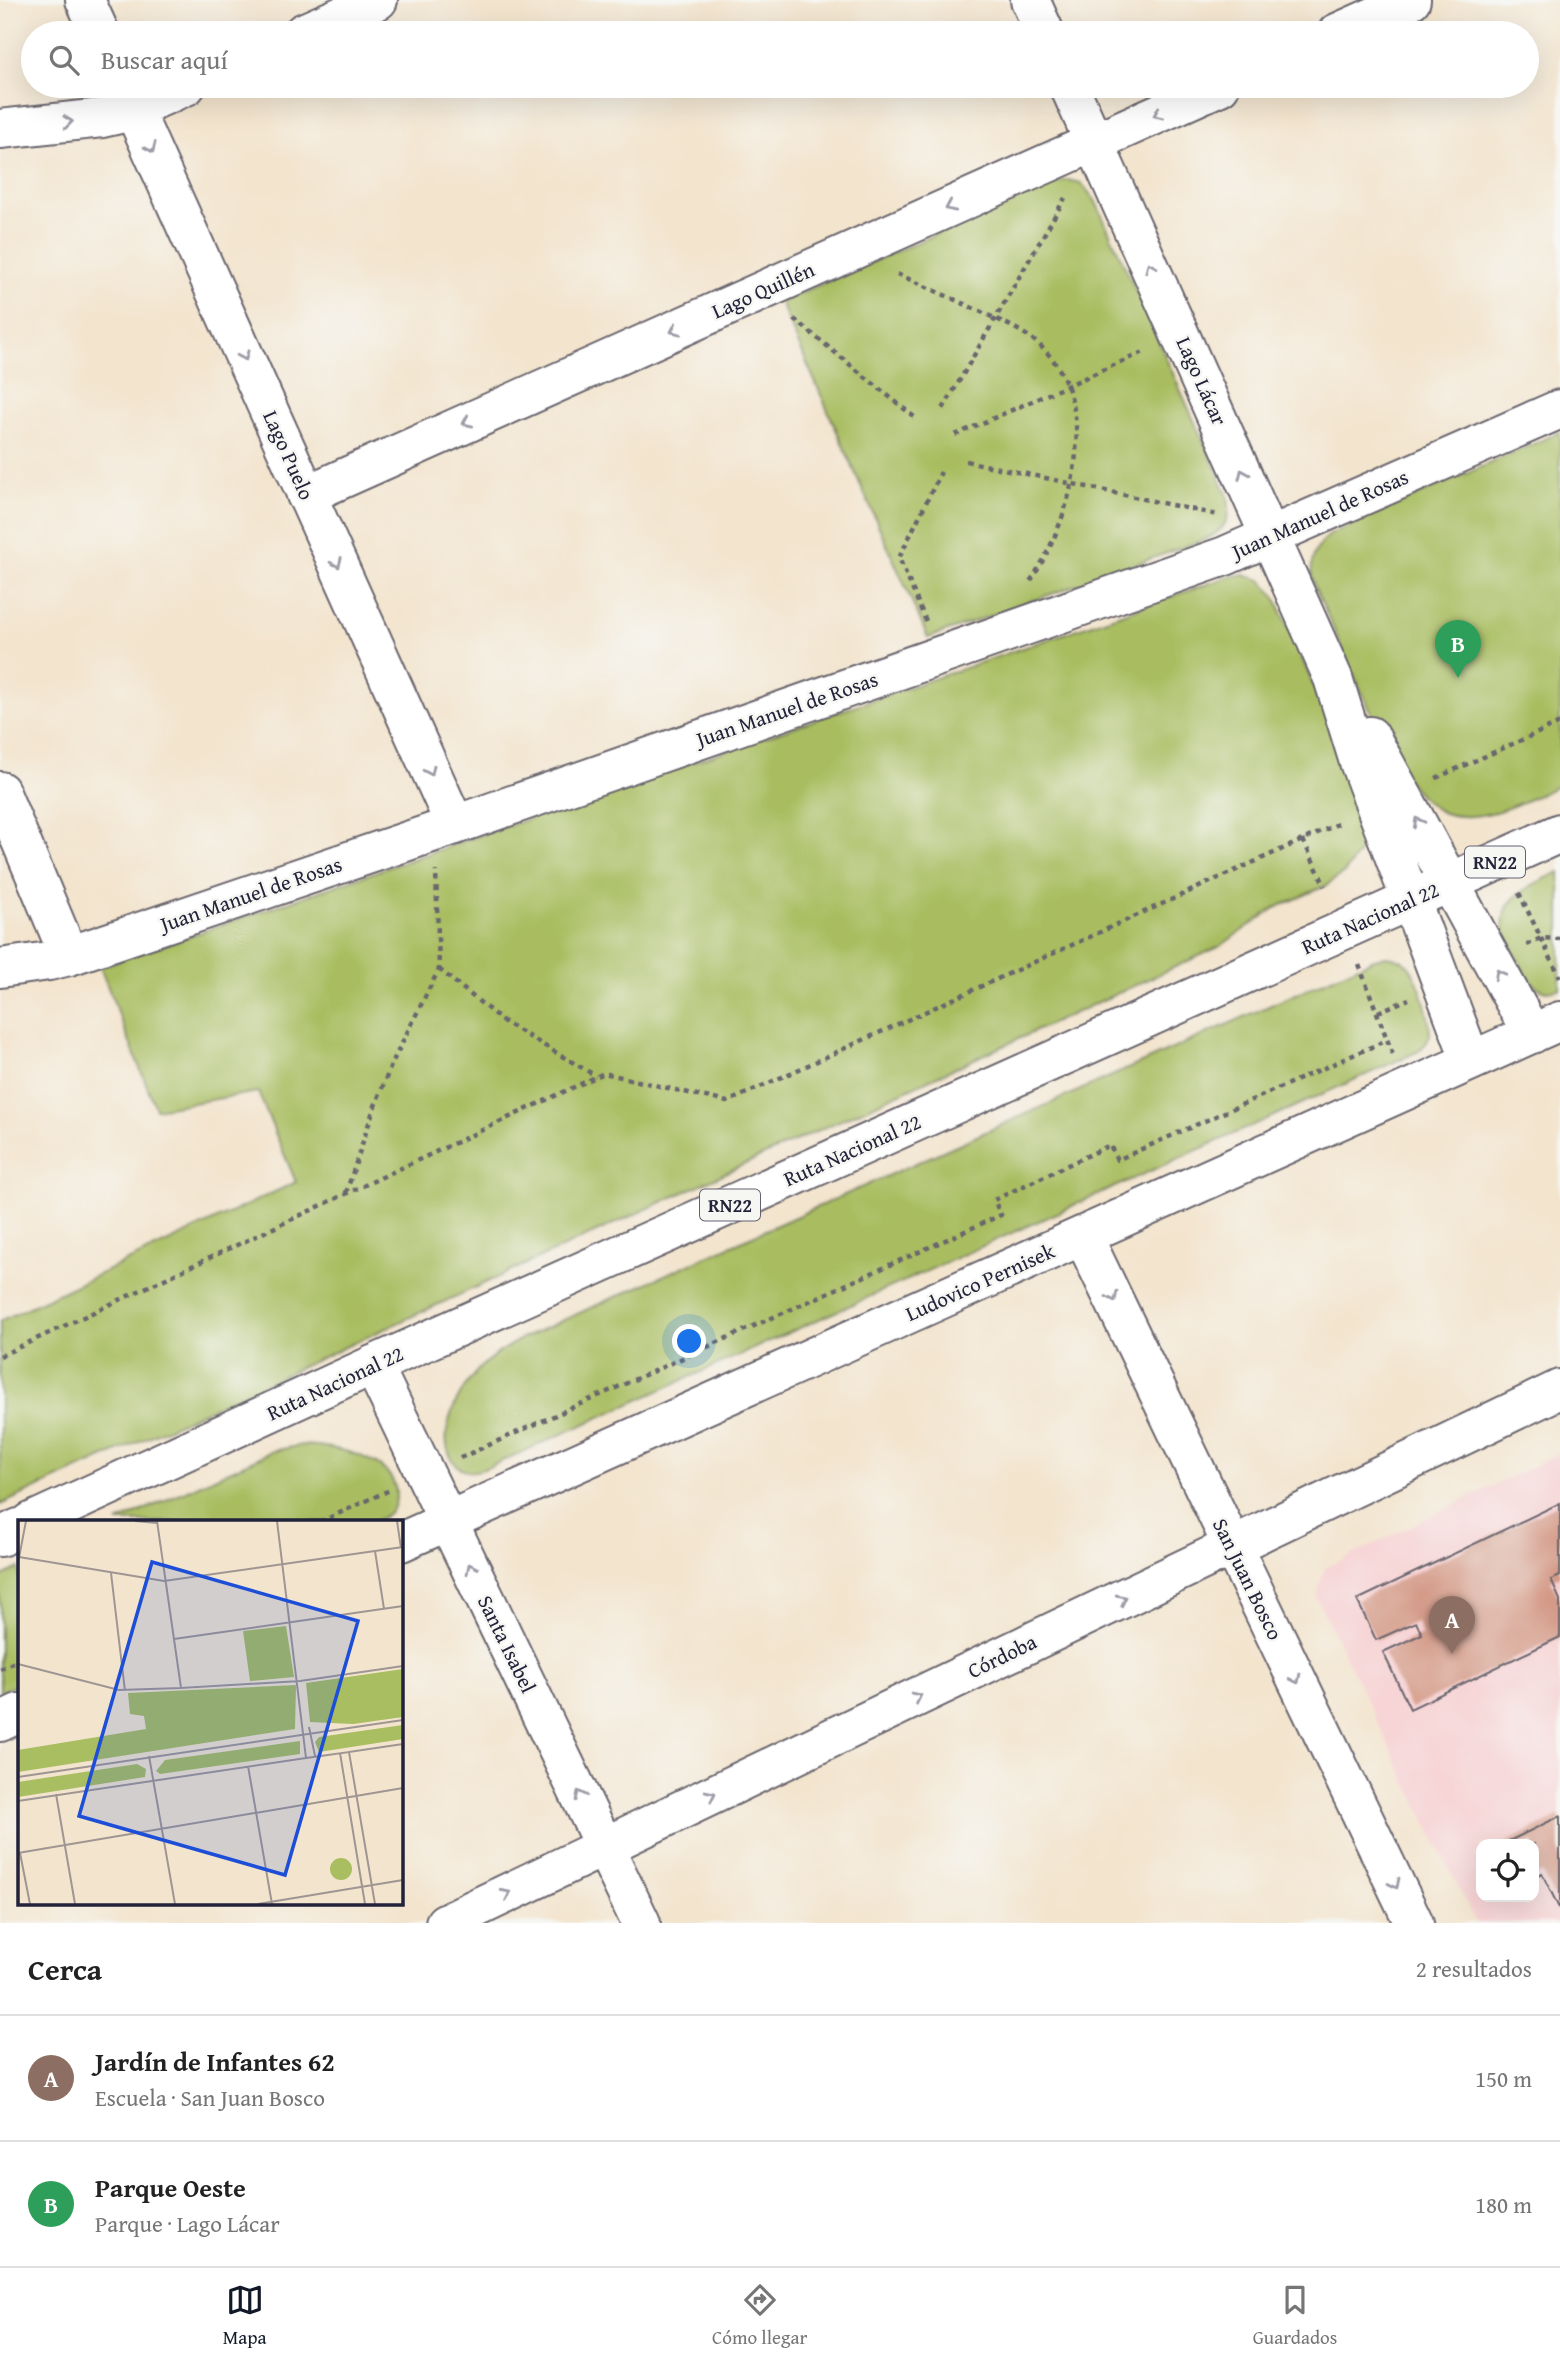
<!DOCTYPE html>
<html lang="es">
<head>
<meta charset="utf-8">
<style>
  :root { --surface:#fff; --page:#f6f6f6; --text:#222; --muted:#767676; --line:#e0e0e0; --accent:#111827 }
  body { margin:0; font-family:"Gentium Book Plus",serif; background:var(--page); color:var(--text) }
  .controls { position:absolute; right:21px; bottom:21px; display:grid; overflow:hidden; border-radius:14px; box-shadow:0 7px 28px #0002 }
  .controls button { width:63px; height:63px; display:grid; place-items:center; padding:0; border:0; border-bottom:2px solid var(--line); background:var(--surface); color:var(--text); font:35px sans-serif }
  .you { position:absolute; left:690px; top:1342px; width:24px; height:24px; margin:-18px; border:5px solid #fff; border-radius:50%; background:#1a73e8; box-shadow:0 0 0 10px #1a73e833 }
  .badge { display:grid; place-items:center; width:46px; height:46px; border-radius:50%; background:var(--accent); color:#fff; font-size:23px; font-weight:700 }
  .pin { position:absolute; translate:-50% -58px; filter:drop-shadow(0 2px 4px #0008) }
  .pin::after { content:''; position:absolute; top:37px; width:24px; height:21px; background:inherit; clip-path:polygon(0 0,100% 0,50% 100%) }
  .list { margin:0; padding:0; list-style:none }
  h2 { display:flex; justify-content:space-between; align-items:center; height:91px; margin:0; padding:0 28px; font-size:30px }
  h2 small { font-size:23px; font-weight:400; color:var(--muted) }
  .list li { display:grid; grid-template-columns:46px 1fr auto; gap:21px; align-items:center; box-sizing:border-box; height:126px; padding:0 28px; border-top:2px solid var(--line) }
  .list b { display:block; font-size:26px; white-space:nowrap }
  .list p { margin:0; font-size:23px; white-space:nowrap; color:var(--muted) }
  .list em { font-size:23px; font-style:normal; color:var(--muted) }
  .icon { flex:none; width:38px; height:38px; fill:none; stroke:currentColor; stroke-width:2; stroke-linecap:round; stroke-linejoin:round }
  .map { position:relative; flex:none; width:1560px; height:1923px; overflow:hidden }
  .search { position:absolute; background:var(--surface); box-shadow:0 7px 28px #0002; left:21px; right:21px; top:21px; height:77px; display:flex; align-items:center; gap:18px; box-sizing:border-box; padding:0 24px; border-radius:38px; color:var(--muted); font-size:26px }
  .sheet { height:343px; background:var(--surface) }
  nav { display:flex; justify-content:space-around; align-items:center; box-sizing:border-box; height:98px; border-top:2px solid var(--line); background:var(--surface); font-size:19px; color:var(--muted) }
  nav a { display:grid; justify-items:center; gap:4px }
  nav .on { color:var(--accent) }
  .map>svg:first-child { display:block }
</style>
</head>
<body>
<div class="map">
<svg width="1560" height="1923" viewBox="0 0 1560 1923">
  <rect width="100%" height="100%" fill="#f6f6f2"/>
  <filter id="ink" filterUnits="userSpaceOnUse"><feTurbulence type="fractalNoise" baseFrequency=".0143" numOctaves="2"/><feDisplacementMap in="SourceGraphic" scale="14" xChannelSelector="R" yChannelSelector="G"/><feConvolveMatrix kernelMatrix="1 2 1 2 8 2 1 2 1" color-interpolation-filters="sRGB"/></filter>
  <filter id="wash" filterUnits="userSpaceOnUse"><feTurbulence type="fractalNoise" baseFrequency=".00686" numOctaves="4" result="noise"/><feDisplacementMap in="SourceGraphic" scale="28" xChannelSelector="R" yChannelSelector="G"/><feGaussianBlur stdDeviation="1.57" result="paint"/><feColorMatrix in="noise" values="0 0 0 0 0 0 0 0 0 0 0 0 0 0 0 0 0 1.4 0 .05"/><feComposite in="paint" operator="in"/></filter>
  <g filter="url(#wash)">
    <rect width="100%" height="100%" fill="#f3e4cd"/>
    <!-- built -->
    <path fill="#f7cfd1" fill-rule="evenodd" d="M1560 1453V1923H1476L1316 1597 1325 1568ZM1481 1844H1534V1897H1481Z"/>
    <!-- green -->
    <path fill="#a9bd61" stroke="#66704e" stroke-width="2" d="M1067 180 1081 183 1095 200 1227 494C1233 515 1226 530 1206 539L928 638 780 302 1052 184Z
      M1560 432V785C1524 801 1484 825 1444 813 1427 807 1405 779 1397 764 1367 709 1342 646 1316 590 1307 567 1311 549 1331 534Z
      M1243 574 1261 580 1275 596 1362 799 1366 832 1358 854 1344 873 1325 886 1275 908 1219 947 0 1505V1321L296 1182 258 1092 156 1109 100 967 1225 578Z
      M1560 872V989L1546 991C1530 986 1525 973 1518 959 1513 950 1506 940 1504 930 1498 896 1536 883 1560 872Z
      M1386 956C1392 957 1398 958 1403 961 1419 972 1430 1017 1430 1035L1427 1042 1419 1051 484 1469C472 1473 462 1473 454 1462 437 1440 452 1406 466 1385 480 1364 499 1351 521 1339L1372 960Z
      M302 1445C330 1446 396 1456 396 1495 397 1510 385 1517 373 1522H118L273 1451Z
      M19 1568V1684L0 1692V1577Z"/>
    <g id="blocks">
      <!-- building -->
      <path fill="#d49a87" d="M1560 1503V1576L1551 1580 1560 1600V1637L1410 1709 1383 1652 1422 1634 1416 1622 1376 1640 1357 1600Z
        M1560 1816V1910L1542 1873 1534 1877V1844H1503Z"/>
    </g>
  </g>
  <g filter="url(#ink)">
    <use href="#blocks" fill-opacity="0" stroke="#6b666e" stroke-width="2"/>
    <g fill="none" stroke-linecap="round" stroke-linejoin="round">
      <!-- street casing -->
      <g stroke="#6b666e" stroke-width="42">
        <path id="street" d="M303 33 378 0
          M1337 33 1411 0
          M0 129 102 118 124 113 186 86
          M306 495 1220 86
          M0 791 69 956
          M0 968 49 961 69 956 455 825
          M1083 1236 1414 1923
          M373 1365 641 1923
          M445 1923 1560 1389"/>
      </g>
      <!-- secondary casing -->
      <g stroke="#6b666e" stroke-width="42">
        <path id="secondary" d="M85 0 100 33
          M1030 0 1045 33
          M123 86 455 825 1225 556 1560 409
          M1069 86 1333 678 1359 762 1471 1061
          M1370 736 1532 1034
          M401 1542 1560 1021
          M0 1722 19 1713"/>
      </g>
      <!-- highway casing -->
      <g stroke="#6b666e" stroke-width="42">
        <path id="highway" d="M31 1522 373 1365 1560 833
          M0 1537 19 1528"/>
      </g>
      <!-- path -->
      <path stroke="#6b666e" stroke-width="4.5" stroke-dasharray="5 5" stroke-linecap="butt" d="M897 274C923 285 949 297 975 309 996 319 1019 328 1036 342 1106 401 1073 520 1029 583
        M794 319 918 420
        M943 409 1065 198
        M955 435 1146 351
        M966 461 1218 515
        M926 621 899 558 941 472
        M1436 778 1560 723
        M1303 840 1325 886
        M1519 893 1560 977
        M1527 945 1541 938 1560 939
        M1359 965 1393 1055
        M439 969 504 1022 596 1076
        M1378 1012 1409 999
        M346 1193 373 1111 392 1063 439 969 436 871
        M0 1356 604 1073 727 1102 1342 822
        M460 1458 1001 1215 994 1200 1110 1145 1117 1160 1387 1040
        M320 1522 392 1489
        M0 1669 19 1660"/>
      <!-- street -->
      <use href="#street" stroke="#fff" stroke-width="38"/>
      <!-- secondary -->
      <use href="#secondary" stroke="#fff" stroke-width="38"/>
      <!-- highway -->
      <use href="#highway" stroke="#fff" stroke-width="38"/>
    </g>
    <!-- one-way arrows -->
    <defs><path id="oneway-chevron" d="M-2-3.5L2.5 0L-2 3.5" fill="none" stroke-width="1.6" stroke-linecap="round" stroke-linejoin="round" transform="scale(1.75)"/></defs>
    <g stroke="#9c9ca7">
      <use href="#oneway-chevron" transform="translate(1158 114) rotate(156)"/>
      <use href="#oneway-chevron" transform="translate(68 122) rotate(-6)"/>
      <use href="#oneway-chevron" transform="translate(151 148) rotate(66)"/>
      <use href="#oneway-chevron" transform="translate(950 207) rotate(156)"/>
      <use href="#oneway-chevron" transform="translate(1150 267) rotate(-114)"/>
      <use href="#oneway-chevron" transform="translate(675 330) rotate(156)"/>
      <use href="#oneway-chevron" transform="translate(244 356) rotate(66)"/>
      <use href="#oneway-chevron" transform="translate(467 422) rotate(156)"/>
      <use href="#oneway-chevron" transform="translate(1243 474) rotate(-114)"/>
      <use href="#oneway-chevron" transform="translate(337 563) rotate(66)"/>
      <use href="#oneway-chevron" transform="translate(430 771) rotate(66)"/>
      <use href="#oneway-chevron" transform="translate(1418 822) rotate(-118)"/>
      <use href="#oneway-chevron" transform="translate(1499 974) rotate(-118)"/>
      <use href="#oneway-chevron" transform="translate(1113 1297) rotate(64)"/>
      <use href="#oneway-chevron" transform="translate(471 1568) rotate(-116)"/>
      <use href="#oneway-chevron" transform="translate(1122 1599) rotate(-26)"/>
      <use href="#oneway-chevron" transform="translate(1296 1679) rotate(64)"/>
      <use href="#oneway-chevron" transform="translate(917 1697) rotate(-26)"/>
      <use href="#oneway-chevron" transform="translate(580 1795) rotate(-116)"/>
      <use href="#oneway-chevron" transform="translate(711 1795) rotate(-26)"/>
      <use href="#oneway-chevron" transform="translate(1395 1884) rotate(64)"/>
      <use href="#oneway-chevron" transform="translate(506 1894) rotate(-26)"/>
    </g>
  </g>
  <g text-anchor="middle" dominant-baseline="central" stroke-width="5" stroke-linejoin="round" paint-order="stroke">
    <!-- shield labels -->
    <g fill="#f6f6f2" stroke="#626272" stroke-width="2">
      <rect x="1465" y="846.5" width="60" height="31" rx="5"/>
      <rect x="700" y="1189.5" width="60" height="31" rx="5"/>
    </g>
    <g font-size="19" font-weight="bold" fill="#22223b">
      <text x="1495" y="862">RN22</text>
      <text x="730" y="1205">RN22</text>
    </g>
    <!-- street labels -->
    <g font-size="21" fill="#22223b" stroke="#f6f6f2">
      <text transform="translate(763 290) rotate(-24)">Lago Quillén</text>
      <text transform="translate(1202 381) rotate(66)">Lago Lácar</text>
      <text transform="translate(289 455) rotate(66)">Lago Puelo</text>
      <text transform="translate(1320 514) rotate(-24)">Juan Manuel de Rosas</text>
      <text transform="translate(787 709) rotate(-19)">Juan Manuel de Rosas</text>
      <text transform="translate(251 894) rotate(-19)">Juan Manuel de Rosas</text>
      <text transform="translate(1370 918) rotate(-24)">Ruta Nacional 22</text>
      <text transform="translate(852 1150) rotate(-24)">Ruta Nacional 22</text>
      <text transform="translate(980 1282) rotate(-24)">Ludovico Pernisek</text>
      <text transform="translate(335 1383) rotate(-25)">Ruta Nacional 22</text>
      <text transform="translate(1248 1579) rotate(64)">San Juan Bosco</text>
      <text transform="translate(507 1644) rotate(64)">Santa Isabel</text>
      <text transform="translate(1002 1656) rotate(-26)">Córdoba</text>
    </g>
  </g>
  <!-- overview -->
  <g transform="translate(18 1520)">
    <rect width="385" height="385" fill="#f3e4cd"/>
    <path d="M268 106 276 157 232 161 225 111ZM385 149V197L335 204 292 202 288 163ZM278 165 277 209 0 252V230L128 209 126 196 112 194 110 173ZM385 205V219L301 232 297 222 301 217ZM282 221V234L142 254 138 251 147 240ZM119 244 128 249 127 257 0 277V262ZM312 349a11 11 0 1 1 22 0a11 11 0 1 1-22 0Z" fill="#a9bd61"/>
    <path fill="none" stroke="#9f9693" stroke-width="2" d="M117 1 139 3M139 1 163 168 282 161M259 1 288 238 331 232 357 384M379 1 383 28M357 31 366 89M1 37 146 61 385 27M0 43 8 1M93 53 107 171M156 119 385 86M0 144 101 170 163 168M282 161 385 146M291 207 297 236M331 232 385 224M322 233 347 384M131 236 157 384M230 246 254 384M0 257 385 200M38 274 57 384M0 281 288 238M0 333 385 268M2 333 12 384M240 384 385 360"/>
    <path fill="#1d4ed8" fill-opacity="0.15" stroke="#1d4ed8" stroke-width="3.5" d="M134 42 340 101 267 355 61 296Z"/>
    <rect width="385" height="385" fill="none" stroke="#22223b" stroke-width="3.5"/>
  </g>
</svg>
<div class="controls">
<button><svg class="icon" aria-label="locate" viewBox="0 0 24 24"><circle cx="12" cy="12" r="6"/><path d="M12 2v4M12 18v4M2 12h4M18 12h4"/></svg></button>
</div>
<div class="you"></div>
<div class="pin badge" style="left:1452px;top:1654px;background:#8d6e63">A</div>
<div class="pin badge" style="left:1458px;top:678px;background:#2e9e5b">B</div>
<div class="search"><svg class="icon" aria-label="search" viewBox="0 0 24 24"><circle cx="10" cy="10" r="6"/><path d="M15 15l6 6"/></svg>Buscar aquí</div>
</div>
<section class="sheet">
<h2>Cerca<small>2 resultados</small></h2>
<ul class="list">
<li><span class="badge" style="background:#8d6e63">A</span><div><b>Jardín de Infantes 62</b><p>Escuela · San Juan Bosco</p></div><em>150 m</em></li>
<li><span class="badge" style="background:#2e9e5b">B</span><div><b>Parque Oeste</b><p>Parque · Lago Lácar</p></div><em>180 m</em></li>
</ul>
</section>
<nav>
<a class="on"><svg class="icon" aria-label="map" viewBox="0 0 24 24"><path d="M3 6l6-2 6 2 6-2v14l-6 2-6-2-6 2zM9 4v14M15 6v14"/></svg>Mapa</a>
<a><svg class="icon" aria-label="directions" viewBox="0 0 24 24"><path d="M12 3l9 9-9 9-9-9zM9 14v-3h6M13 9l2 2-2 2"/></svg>Cómo llegar</a>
<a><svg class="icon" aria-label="saved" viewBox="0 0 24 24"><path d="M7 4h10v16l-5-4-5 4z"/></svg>Guardados</a>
</nav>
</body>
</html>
